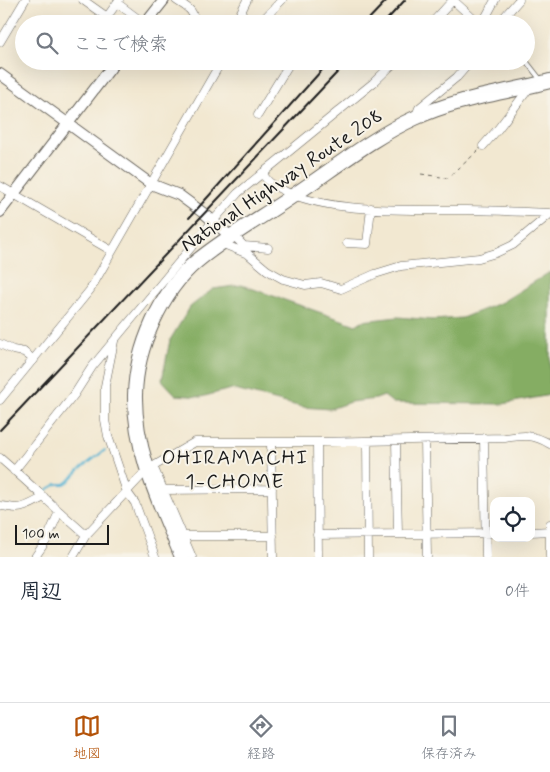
<!DOCTYPE html>
<html lang="ja">
<head>
<meta charset="utf-8">
<style>
  :root { --surface:#fff; --page:#f2f2f3; --text:#1f2937; --muted:#747a83; --line:#e0e1e3; --accent:#b45309 }
  body { margin:0; font-family:Mynerve,"Klee One",sans-serif; background:var(--page); color:var(--text) }
  .controls { position:absolute; right:15px; bottom:15px; display:grid; overflow:hidden; border-radius:10px; box-shadow:0 5px 20px #0002 }
  .controls button { width:45px; height:45px; display:grid; place-items:center; padding:0; border:0; border-bottom:1px solid var(--line); background:var(--surface); color:var(--text); font:25px sans-serif }
  .scale { position:absolute; left:15px; bottom:12px; width:94px; box-sizing:border-box; padding-left:5px; border:2px solid #1c1c1c; border-top:0; font-size:14px; line-height:18px; white-space:nowrap; color:#1c1c1c; -webkit-text-stroke:4px #f7f3e8; paint-order:stroke }
  .list { margin:0; padding:0; list-style:none }
  h2 { display:flex; justify-content:space-between; align-items:center; height:65px; margin:0; padding:0 20px; font-size:21px }
  h2 small { font-size:16px; font-weight:400; color:var(--muted) }
  .icon { flex:none; width:28px; height:28px; fill:none; stroke:currentColor; stroke-width:2; stroke-linecap:round; stroke-linejoin:round }
  .map { position:relative; flex:none; width:550px; height:557px; overflow:hidden }
  .search { position:absolute; background:var(--surface); box-shadow:0 5px 20px #0002; left:15px; right:15px; top:15px; height:55px; display:flex; align-items:center; gap:12px; box-sizing:border-box; padding:0 18px; border-radius:28px; color:var(--muted); font-size:19px }
  .sheet { height:145px; background:var(--surface) }
  nav { display:flex; justify-content:space-around; align-items:center; box-sizing:border-box; height:70px; border-top:1px solid var(--line); background:var(--surface); font-size:14px; color:var(--muted) }
  nav a { display:grid; justify-items:center; gap:2px }
  nav .on { color:var(--accent) }
  .map>svg:first-child { display:block }
</style>
</head>
<body>
<div class="map">
<svg width="550" height="557" viewBox="0 0 550 557">
  <rect width="100%" height="100%" fill="#f7f3e8"/>
  <filter id="ink" filterUnits="userSpaceOnUse"><feTurbulence type="fractalNoise" baseFrequency=".02" numOctaves="2"/><feDisplacementMap in="SourceGraphic" scale="10" xChannelSelector="R" yChannelSelector="G"/><feConvolveMatrix kernelMatrix="1 2 1 2 8 2 1 2 1" color-interpolation-filters="sRGB"/></filter>
  <filter id="wash" filterUnits="userSpaceOnUse"><feTurbulence type="fractalNoise" baseFrequency=".0096" numOctaves="4" result="noise"/><feDisplacementMap in="SourceGraphic" scale="20" xChannelSelector="R" yChannelSelector="G"/><feGaussianBlur stdDeviation="1.12" result="paint"/><feColorMatrix in="noise" values="0 0 0 0 0 0 0 0 0 0 0 0 0 0 0 0 0 1.4 0 .05"/><feComposite in="paint" operator="in"/></filter>
  <g filter="url(#wash)">
    <rect width="100%" height="100%" fill="#f2e8d1"/>
    <!-- forest -->
    <path fill="#85ad64" stroke="#506440" d="M550 272V395L503 404 393 403 384 396 376 399 350 402 330 409 302 407 231 389 201 397 176 395 162 380 170 340 190 307 213 289 242 285 356 325 362 321 398 317 433 320 462 318 502 302Z"/>
    <g fill="none" stroke-linecap="round" stroke-linejoin="round">
      <!-- stream -->
      <path stroke="#55b4d4" stroke-width="2" d="M43 492 57 484H64L68 482 79 470 105 450"/>
    </g>
  </g>
  <g filter="url(#ink)">
    <g fill="none" stroke-linecap="round" stroke-linejoin="round">
      <!-- lane casing -->
      <g stroke="#67635b" stroke-width="5.5">
        <path id="lane" d="M526 61 540 79"/>
      </g>
      <!-- street casing -->
      <g stroke="#67635b" stroke-width="9">
        <path id="street" d="M83 0 107 17 119 0
          M176 0C186 7 196 10 193 24
          M453 0 479 24
          M117 3 145 24
          M235 24 247 0
          M259 24 282 0
          M431 24 453 0
          M482 24 495 0
          M498 24 519 0
          M0 42 25 0
          M258 115 291 61
          M415 118 419 108 457 77 471 61
          M483 146 498 129 530 87
          M262 173C265 177 268 182 272 184 320 216 411 209 466 210 494 210 522 212 550 213
          M0 186 112 251
          M233 235 244 246 268 248
          M221 243 248 254 267 270 283 279 305 285 321 283 341 289 375 274 401 266 479 258 496 253 513 245 550 214
          M347 243 367 244 371 208
          M114 341 105 386V420L108 436 127 492 135 503 155 557
          M0 344 13 350 24 352 34 360
          M0 400 90 290 218 67 223 61
          M484 438 486 557
          M425 440 427 557
          M396 441 398 534
          M271 442 273 557
          M317 442 318 557
          M367 442 368 557
          M0 458C29 483 57 510 86 535
          M153 466 192 557
          M14 471 74 395 92 367 213 221 238 193 373 83 396 61
          M163 490 272 489
          M0 506C6 506 11 508 17 508 26 508 36 501 44 497
          M531 532 550 531
          M317 535 494 533
          M184 536H273
          M35 557 46 541 59 512
          M73 557 86 535 147 470 195 442H317L505 438C524 435 533 434 550 444
          M550 557V524"/>
      </g>
      <!-- secondary casing -->
      <g stroke="#67635b" stroke-width="12">
        <path id="secondary" d="M145 24 164 0
          M0 74 151 184 179 195 206 215 230 236
          M0 212 116 61"/>
      </g>
      <!-- highway casing -->
      <g stroke="#67635b" stroke-width="16">
        <path id="highway" d="M182 557C161 505 134 452 135 395 136 348 161 291 197 261 229 235 264 216 297 193 336 167 373 137 415 118 457 98 505 93 550 81"/>
      </g>
      <!-- path -->
      <path stroke="#67635b" stroke-width="1" stroke-dasharray="4 4" stroke-linecap="butt" d="M421 174 448 178 479 150"/>
      <!-- lane -->
      <use href="#lane" stroke="#fff" stroke-width="4"/>
      <!-- street -->
      <use href="#street" stroke="#fff" stroke-width="8"/>
      <!-- secondary -->
      <use href="#secondary" stroke="#fff" stroke-width="10"/>
      <!-- highway -->
      <use href="#highway" stroke="#fff" stroke-width="14"/>
      <!-- rail -->
      <path stroke="#1c1c1c" stroke-width="2" d="M364 24 387 0
        M383 24 405 0
        M189 218 330 61
        M0 430 348 61"/>
    </g>
  </g>
  <g text-anchor="middle" dominant-baseline="central" stroke-width="4" stroke-linejoin="round" paint-order="stroke">
    <!-- street labels -->
    <g font-size="20" fill="#1c1c1c" stroke="#f7f3e8">
      <text transform="translate(282 181) rotate(-34)">National Highway Route 208</text>
    </g>
    <!-- neighbourhood labels -->
    <g font-size="21" letter-spacing="1" fill="#1c1c1c" stroke="#f7f3e8">
      <text x="235" y="458">OHIRAMACHI<tspan x="235" dy="24">1-CHOME</tspan></text>
    </g>
  </g>
</svg>
<div class="controls">
<button><svg class="icon" aria-label="locate" viewBox="0 0 24 24"><circle cx="12" cy="12" r="6"/><path d="M12 2v4M12 18v4M2 12h4M18 12h4"/></svg></button>
</div>
<div class="scale">100 m</div>
<div class="search"><svg class="icon" aria-label="search" viewBox="0 0 24 24"><circle cx="10" cy="10" r="6"/><path d="M15 15l6 6"/></svg>ここで検索</div>
</div>
<section class="sheet">
<h2>周辺<small>0件</small></h2>
<ul class="list">
</ul>
</section>
<nav>
<a class="on"><svg class="icon" aria-label="map" viewBox="0 0 24 24"><path d="M3 6l6-2 6 2 6-2v14l-6 2-6-2-6 2zM9 4v14M15 6v14"/></svg>地図</a>
<a><svg class="icon" aria-label="directions" viewBox="0 0 24 24"><path d="M12 3l9 9-9 9-9-9zM9 14v-3h6M13 9l2 2-2 2"/></svg>経路</a>
<a><svg class="icon" aria-label="saved" viewBox="0 0 24 24"><path d="M7 4h10v16l-5-4-5 4z"/></svg>保存済み</a>
</nav>
</body>
</html>
